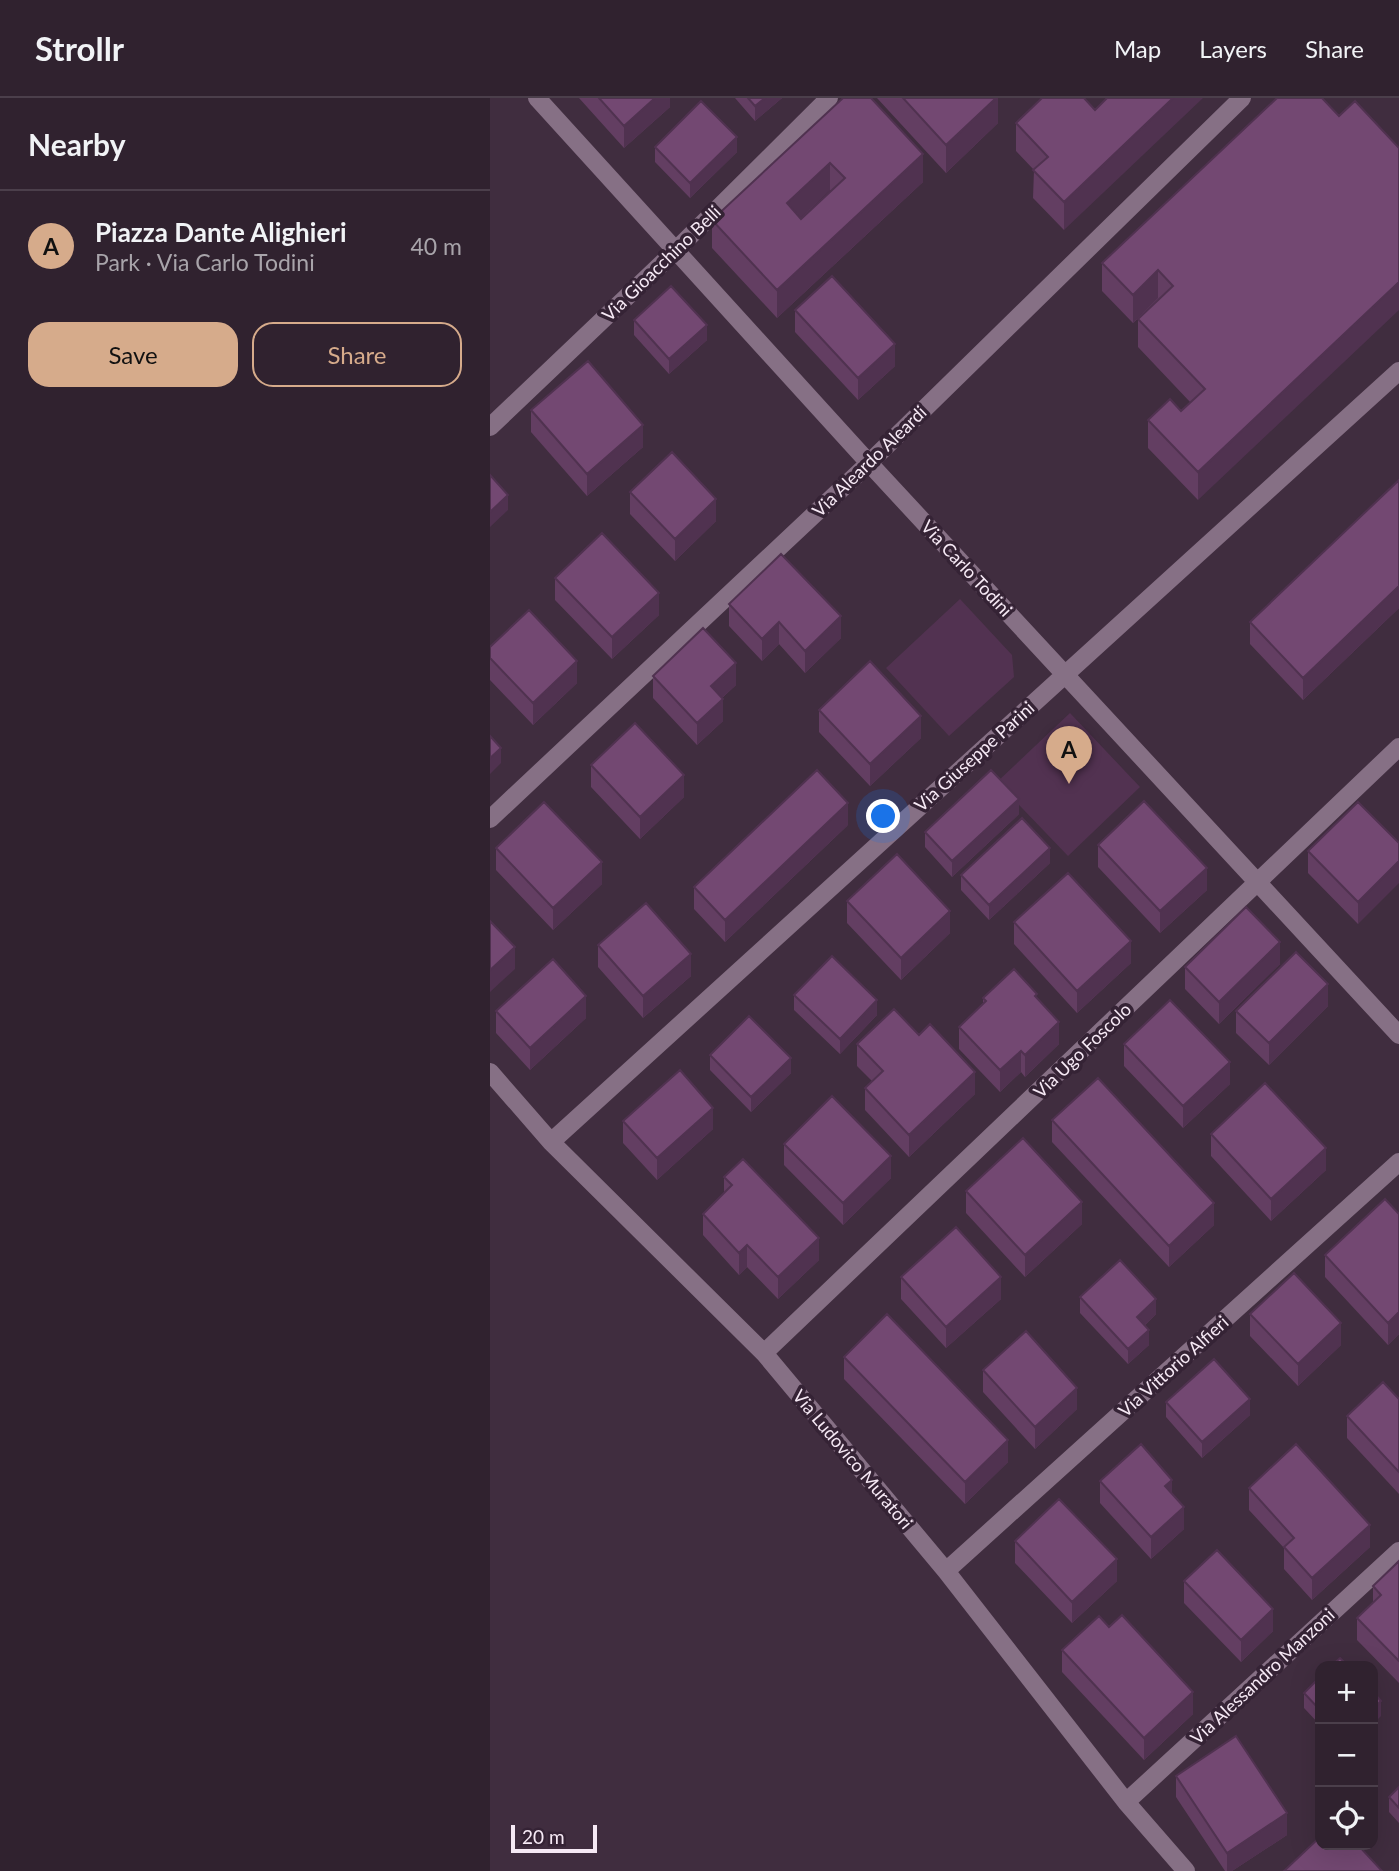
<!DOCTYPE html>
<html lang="en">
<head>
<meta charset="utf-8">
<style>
  :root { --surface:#30222f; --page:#3c2f3b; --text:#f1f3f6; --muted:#a8a4aa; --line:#4b3f4b; --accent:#d6ab8b }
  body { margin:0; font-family:Lato,sans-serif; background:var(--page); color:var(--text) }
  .controls { position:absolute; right:21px; bottom:21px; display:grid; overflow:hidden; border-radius:14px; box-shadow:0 7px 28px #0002 }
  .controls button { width:63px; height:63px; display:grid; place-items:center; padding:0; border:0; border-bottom:2px solid var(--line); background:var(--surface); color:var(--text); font:35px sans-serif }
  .scale { position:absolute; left:21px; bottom:18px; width:86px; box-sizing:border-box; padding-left:7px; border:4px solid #f6e9f5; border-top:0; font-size:19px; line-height:24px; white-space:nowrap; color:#f6e9f5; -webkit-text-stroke:5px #352335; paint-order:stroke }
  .you { position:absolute; left:394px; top:719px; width:24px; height:24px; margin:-18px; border:5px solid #fff; border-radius:50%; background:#1a73e8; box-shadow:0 0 0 10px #1a73e833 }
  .badge { display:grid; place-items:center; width:46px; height:46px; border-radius:50%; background:var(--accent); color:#111; font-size:23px; font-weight:700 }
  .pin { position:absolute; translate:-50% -58px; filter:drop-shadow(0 2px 4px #0008) }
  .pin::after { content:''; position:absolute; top:37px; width:24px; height:21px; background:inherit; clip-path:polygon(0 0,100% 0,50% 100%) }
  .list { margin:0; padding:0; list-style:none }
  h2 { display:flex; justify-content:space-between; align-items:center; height:91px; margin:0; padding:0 28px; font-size:30px }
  h2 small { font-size:23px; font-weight:400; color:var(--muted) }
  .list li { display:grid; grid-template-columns:46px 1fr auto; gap:21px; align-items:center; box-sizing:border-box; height:112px; padding:0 28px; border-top:2px solid var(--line) }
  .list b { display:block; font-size:26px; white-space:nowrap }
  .list p { margin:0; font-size:23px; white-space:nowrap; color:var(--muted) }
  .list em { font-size:23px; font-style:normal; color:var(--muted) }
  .actions { display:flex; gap:14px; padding:21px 28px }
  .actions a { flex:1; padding:16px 0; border:2px solid var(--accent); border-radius:21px; text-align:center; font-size:24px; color:var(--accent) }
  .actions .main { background:var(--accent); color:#111 }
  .icon { flex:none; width:38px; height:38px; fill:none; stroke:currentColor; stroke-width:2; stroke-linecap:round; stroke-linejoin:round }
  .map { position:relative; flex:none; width:909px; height:1773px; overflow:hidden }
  header { display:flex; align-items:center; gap:42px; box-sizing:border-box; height:98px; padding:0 35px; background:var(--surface); border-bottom:2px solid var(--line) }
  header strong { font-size:33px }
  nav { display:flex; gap:38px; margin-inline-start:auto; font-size:24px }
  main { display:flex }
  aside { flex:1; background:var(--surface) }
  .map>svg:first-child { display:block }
</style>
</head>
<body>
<header>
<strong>Strollr</strong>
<nav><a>Map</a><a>Layers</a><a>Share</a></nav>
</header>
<main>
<aside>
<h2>Nearby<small></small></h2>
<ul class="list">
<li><span class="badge">A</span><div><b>Piazza Dante Alighieri</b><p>Park · Via Carlo Todini</p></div><em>40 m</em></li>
</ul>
<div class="actions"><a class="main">Save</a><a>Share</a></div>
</aside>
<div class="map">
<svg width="909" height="1773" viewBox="0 0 909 1773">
  <rect width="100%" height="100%" fill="#402d3f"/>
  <!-- green -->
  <path fill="#523251" d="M470 501 522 557 524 579 459 638 396 570Z
    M580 615 650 689 578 758 507 684Z"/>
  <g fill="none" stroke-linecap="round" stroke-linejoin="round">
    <!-- street -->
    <path stroke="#867085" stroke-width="18" d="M47 0 379 365 909 937
      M0 329 185 153 339 0
      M0 721 379 365 752 0
      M0 974 61 1044 274 1255 456 1473 636 1704 696 1773
      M61 1044 909 273
      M274 1255 909 649
      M456 1473 909 1064
      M636 1704 909 1453"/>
  </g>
  <!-- wall -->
  <path fill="#633e62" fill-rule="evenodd" d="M89 0H180V9L134 50Z
    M245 0H292L265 23Z
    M353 0 433 84 287 220 222 150V122ZM340 92 341 93 311 121V120Z
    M387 0H508V25L456 75Z
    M787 0 708 402 658 350V322L691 313 701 305 648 249V221L669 201 643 225 612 193V165Z
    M605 12 574 132 543 100 544 72 526 53V25Z
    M165 49 247 54 200 100 165 64Z
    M305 212 405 268 368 302 305 234Z
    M144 222 217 242 179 276 144 237Z
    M41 312 153 349 97 398 41 334Z
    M909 382V510L813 602 760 546V524Z
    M140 394 226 423 185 463 140 416Z
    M65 480 169 517 122 561 65 502Z
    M239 506 351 540 315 575 289 546 272 563 239 528Z
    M0 549 87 585 43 627 0 582Z
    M163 578 246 587 232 600 233 623 207 647 163 600Z
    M329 612 431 640 380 688 329 634Z
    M101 667 194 699 150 741 101 689Z
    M529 716 462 779 435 749V734Z
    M358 727 235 844 204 811V789Z
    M909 745 868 826 818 775V753Z
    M608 747 717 792 670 835 608 769Z
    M6 750 112 786 63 832 6 772Z
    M560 765 499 822 471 792V777Z
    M357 803 460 835 411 882 357 825Z
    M524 824 641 865 587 915 524 846Z
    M108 847 201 878 153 920 108 869Z
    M790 866 729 926 695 891V869Z
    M304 897 387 917 350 956 304 912Z
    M493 900 547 901 569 946 535 979 531 974 510 994 469 951V929L493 905Z
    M838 908 779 967 746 935V913Z
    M6 913 96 920 40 972 6 935Z
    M367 946 485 996 419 1059 375 1012V990L382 983 367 968Z
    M634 946 740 986 693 1030 634 968Z
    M220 957 301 975 261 1014 220 972Z
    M562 1022 724 1127 679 1169 562 1044Z
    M133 1023 223 1031 167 1082 133 1045Z
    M721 1036 836 1072 781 1123 721 1058Z
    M294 1046 401 1080 353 1127 294 1067Z
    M234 1079 329 1162 288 1201 257 1169 249 1177 213 1137V1116L234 1095Z
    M476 1093 592 1126 535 1179 476 1115Z
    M909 1116V1236L898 1247 835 1179V1157Z
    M411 1179 511 1201 456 1250 411 1201Z
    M590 1199 666 1216 655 1227 659 1247 638 1266 590 1215Z
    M760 1216 851 1247 808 1288 760 1238Z
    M354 1259 518 1364 475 1406 354 1281Z
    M493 1272 587 1311 545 1351 493 1294Z
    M909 1301V1396L857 1340V1318Z
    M676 1304 760 1317 712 1360 676 1319Z
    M610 1383 682 1396 694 1431 661 1461 610 1405Z
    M759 1390 880 1449 822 1502 794 1471V1450L759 1412Z
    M525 1443 627 1483 582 1525 525 1465Z
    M909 1463V1585L867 1542V1520L883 1504V1488Z
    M694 1483 783 1533 751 1564 694 1505Z
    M572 1552 703 1616 654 1662 572 1574Z
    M830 1579V1627L814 1610V1595Z
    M686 1678 797 1737 742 1773H735L686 1699Z
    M909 1689V1725L899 1714V1699Z"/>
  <!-- shaded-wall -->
  <path fill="#503250" d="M165 0H180V9L134 50V28Z
    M275 0H292L265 23V8Z
    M506 0H508V25L456 75V47Z
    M683 0H713L574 132V104Z
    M247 39V54L200 100V85Z
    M433 56V84L287 220V192Z
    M340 65V92L297 133V105Z
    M668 172V200L643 225V197Z
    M909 184V212L708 402V374Z
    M217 227V242L179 276V261Z
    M405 246V268L368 302V280Z
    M153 327V349L97 398V376Z
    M18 397V412L0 429V414Z
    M226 401V423L185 463V441Z
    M909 488V510L813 602V580Z
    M169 495V517L122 561V539Z
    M351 518V540L315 575V553Z
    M289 524V546L272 563V541Z
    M87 563V585L43 627V605Z
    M246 565V587L221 610V588Z
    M233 601V623L207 647V625Z
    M431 618V640L380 688V666Z
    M11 650V665L0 676V660Z
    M194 677V699L150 741V719Z
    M529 701V716L462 779V763Z
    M358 705V727L235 844V822Z
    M560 750V765L499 822V807Z
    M909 763V785L868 826V804Z
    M112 764V786L63 832V810Z
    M717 770V792L670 835V813Z
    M460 813V835L411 882V860Z
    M641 843V865L587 915V893Z
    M790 844V866L729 926V904Z
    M25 849V871L0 894V872Z
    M201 856V878L153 920V898Z
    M838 886V908L779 967V945Z
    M96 898V920L40 972V950Z
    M387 902V917L350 956V941Z
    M569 924V946L535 979V957Z
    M531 953V974L510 994V972Z
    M301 960V975L261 1014V999Z
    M740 964V986L693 1030V1008Z
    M485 974V996L419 1059V1037Z
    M223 1010V1031L167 1082V1060Z
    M836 1050V1072L781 1123V1101Z
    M401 1058V1080L353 1127V1105Z
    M592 1104V1126L535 1179V1157Z
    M724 1105V1127L679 1169V1148Z
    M329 1140V1162L288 1201V1179Z
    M257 1147V1169L249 1177V1155Z
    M511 1179V1201L456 1250V1229Z
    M666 1201V1216L647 1234V1219Z
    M909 1214V1236L898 1247V1225Z
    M851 1225V1247L808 1288V1266Z
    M659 1232V1247L638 1266V1251Z
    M587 1290V1311L545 1351V1329Z
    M760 1301V1317L712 1360V1344Z
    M518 1342V1364L475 1406V1384Z
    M682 1382V1404L675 1388Z
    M694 1409V1431L661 1461V1439Z
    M880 1427V1449L822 1502V1480Z
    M627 1461V1483L582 1525V1504Z
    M783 1511V1533L751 1564V1542Z
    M703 1594V1616L654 1662V1640Z
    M891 1603V1618L883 1626V1611Z
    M797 1715V1737L742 1773H737V1755Z"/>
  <!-- building -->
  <path fill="#734872" stroke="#503250" stroke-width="2" fill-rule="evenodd" d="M109 0H165L134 28Z
    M258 0H275L265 8Z
    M353 0H381L433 56 287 192 222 122ZM340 65 355 80 311 121 297 105Z
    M413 0H506L456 47Z
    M552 0H594L605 12 617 0H683L574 104 543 72 558 59 526 25Z
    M787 0H832L849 18 865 3 909 50V184L708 374 658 322 680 301 691 313 715 291 648 221 683 188 668 172 643 197 612 165Z
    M211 3 247 39 200 85 165 49Z
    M342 178 405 246 368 280 305 212Z
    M181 188 217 227 179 261 144 222Z
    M98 263 153 327 97 376 41 312Z
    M182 354 226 401 185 441 140 394Z
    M0 377 18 397 0 414Z
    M909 382V488L813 580 760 524Z
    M112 435 169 495 122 539 65 480Z
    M291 456 351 518 315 553 289 524 272 541 239 506Z
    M39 512 87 563 43 605 0 560V549Z
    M213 530 246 565 221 588 233 601 207 625 163 578Z
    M380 563 431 618 380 666 329 612Z
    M145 625 194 677 150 719 101 667Z
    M0 638 11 650 0 660Z
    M327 672 358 705 235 822 204 789Z
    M501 672 529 701 462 763 435 734Z
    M654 703 717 770 670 813 608 747Z
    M54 704 112 764 63 810 6 750Z
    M868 704 909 745V763L868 804 818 753Z
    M532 720 560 750 499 807 471 777Z
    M407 756 460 813 411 860 357 803Z
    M578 775 641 843 587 893 524 824Z
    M156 805 201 856 153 898 108 847Z
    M756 809 790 844 729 904 695 869Z
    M0 823 25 849 0 872Z
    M806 854 838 886 779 945 746 913Z
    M342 858 387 902 350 941 304 897Z
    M63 861 96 898 40 950 6 913Z
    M524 871 547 896 545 898 569 924 535 957 531 953 510 972 469 929 496 903 493 900Z
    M680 902 740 964 693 1008 634 946Z
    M404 911 429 937 440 926 485 974 419 1037 375 990 393 973 367 946Z
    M259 918 301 960 261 999 220 957Z
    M190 972 223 1010 167 1060 133 1023Z
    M608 980 724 1105 679 1148 562 1022Z
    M775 985 836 1050 781 1101 721 1036Z
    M342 998 401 1058 353 1105 294 1046Z
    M533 1040 592 1104 535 1157 476 1093Z
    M253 1061 329 1140 288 1179 257 1147 249 1155 213 1116 242 1087 234 1079Z
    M895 1101 909 1116V1214L898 1225 835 1157Z
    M466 1129 511 1179 456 1229 411 1179Z
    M630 1162 666 1201 647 1219 659 1232 638 1251 590 1199Z
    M804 1175 851 1225 808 1266 760 1216Z
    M397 1216 518 1342 475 1384 354 1259Z
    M536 1233 587 1290 545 1329 493 1272Z
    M724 1261 760 1301 712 1344 676 1304Z
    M893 1284 909 1301V1374L857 1318Z
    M651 1346 682 1382 675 1388 694 1409 661 1439 610 1383Z
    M806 1346 880 1427 822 1480 794 1449 804 1440 759 1390Z
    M569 1401 627 1461 582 1504 525 1443Z
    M727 1452 783 1511 751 1542 694 1483Z
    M909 1463V1563L867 1520 891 1497 883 1488Z
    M632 1517 703 1594 654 1640 572 1552 609 1518 619 1529Z
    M850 1560 858 1568H841Z
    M830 1579V1612L814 1595Z
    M883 1594 891 1603 883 1611Z
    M746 1638 797 1715 737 1755 686 1678Z
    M909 1689V1710L899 1699Z
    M830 1739V1747H868L892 1773H794Z"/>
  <g text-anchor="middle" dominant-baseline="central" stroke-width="7" stroke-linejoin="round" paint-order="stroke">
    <!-- street labels -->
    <g font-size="18" fill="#f6e9f5" stroke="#352335">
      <text transform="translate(171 165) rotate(-44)">Via Gioacchino Belli</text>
      <text transform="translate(379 363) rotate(-44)">Via Aleardo Aleardi</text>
      <text transform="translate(477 470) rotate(47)">Via Carlo Todini</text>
      <text transform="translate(484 658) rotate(-42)">Via Giuseppe Parini</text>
      <text transform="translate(592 952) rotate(-44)">Via Ugo Foscolo</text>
      <text transform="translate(683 1268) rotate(-42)">Via Vittorio Alfieri</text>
      <text transform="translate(363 1361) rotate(50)">Via Ludovico Muratori</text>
      <text transform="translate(772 1578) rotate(-43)">Via Alessandro Manzoni</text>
    </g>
  </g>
</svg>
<div class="controls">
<button>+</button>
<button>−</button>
<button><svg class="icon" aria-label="locate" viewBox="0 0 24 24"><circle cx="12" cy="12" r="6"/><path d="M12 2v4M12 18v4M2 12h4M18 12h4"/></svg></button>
</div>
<div class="scale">20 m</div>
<div class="you"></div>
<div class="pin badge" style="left:579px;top:686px">A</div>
</div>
</main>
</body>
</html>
